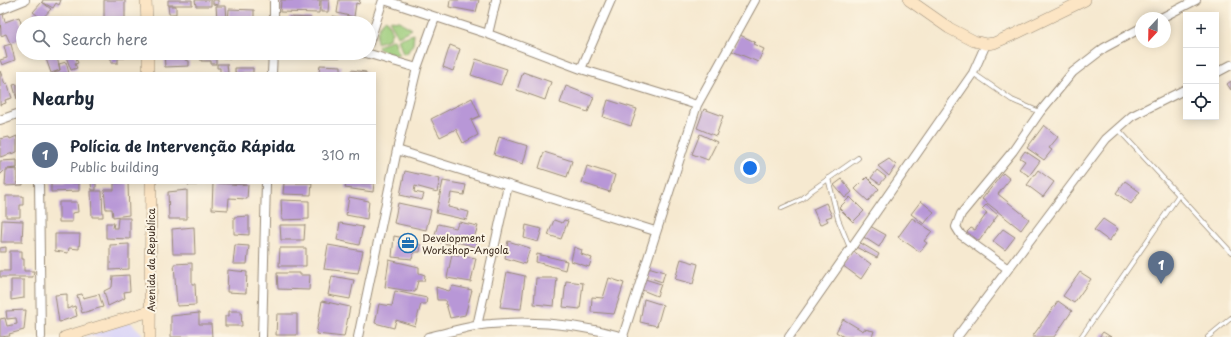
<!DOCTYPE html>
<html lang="en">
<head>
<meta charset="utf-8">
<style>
  :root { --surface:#fff; --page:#f2f2f3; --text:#1f2937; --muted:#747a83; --line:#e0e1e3; --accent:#111827 }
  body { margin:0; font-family:"Playpen Sans",sans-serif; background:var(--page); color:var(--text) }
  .controls { position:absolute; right:12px; top:12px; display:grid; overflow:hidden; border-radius:0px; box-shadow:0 2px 10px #0003 }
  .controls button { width:36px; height:36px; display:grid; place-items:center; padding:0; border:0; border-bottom:1px solid var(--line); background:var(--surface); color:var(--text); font:20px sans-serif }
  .compass { position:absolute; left:1135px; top:12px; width:36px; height:36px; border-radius:50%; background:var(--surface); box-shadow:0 2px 10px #0003; rotate:202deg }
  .you { position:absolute; left:750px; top:168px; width:14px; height:14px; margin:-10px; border:3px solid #fff; border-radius:50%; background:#1a73e8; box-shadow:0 0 0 6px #1a73e833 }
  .badge { display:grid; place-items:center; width:26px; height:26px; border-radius:50%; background:var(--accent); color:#fff; font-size:13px; font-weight:700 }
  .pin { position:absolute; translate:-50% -33px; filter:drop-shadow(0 1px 2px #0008) }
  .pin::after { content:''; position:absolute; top:21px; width:14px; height:12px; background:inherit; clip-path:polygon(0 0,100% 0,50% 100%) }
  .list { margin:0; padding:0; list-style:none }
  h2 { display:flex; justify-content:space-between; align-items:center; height:52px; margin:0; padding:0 16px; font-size:17px }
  h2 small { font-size:13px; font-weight:400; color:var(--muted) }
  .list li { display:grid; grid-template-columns:26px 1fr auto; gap:12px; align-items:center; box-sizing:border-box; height:60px; padding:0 16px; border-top:1px solid var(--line) }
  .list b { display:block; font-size:15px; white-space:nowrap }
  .list p { margin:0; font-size:13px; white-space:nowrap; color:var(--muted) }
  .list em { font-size:13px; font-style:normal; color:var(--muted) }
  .icon { flex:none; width:22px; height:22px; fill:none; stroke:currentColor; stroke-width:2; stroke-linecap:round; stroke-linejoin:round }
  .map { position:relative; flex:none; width:1231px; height:337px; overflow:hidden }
  .search { position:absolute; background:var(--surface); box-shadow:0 2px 10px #0003; left:16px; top:16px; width:360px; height:44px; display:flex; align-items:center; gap:10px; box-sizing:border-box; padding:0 14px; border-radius:22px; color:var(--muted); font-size:15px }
  .panel { position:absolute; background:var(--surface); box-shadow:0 2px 10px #0003; left:16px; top:72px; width:360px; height:112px; border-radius:0px }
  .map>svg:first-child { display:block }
</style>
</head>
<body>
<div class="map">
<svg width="1231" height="337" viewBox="0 0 1231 337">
  <rect width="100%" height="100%" fill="#fcf5e5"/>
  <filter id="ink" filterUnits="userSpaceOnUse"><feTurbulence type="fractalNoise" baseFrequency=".025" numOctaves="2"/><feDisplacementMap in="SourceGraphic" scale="8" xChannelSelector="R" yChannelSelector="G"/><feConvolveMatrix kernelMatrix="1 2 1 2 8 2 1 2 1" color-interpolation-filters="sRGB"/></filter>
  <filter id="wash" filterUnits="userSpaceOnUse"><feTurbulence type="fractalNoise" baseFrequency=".012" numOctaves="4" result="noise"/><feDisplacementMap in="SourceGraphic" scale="16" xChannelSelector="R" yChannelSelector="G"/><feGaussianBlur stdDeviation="0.9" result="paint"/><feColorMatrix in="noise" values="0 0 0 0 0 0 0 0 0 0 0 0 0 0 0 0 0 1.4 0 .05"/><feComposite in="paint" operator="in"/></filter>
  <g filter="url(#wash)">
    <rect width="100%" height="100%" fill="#f6e9d0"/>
    <!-- built -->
    <path fill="#dbd6f7" d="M130 322 142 333V337H83Z"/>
    <!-- green -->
    <path fill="#9ccc7b" stroke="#6c7b4c" d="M386 19 392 32 389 39 377 43C375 34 379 24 386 19Z
      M389 20 399 21 412 29 398 36Z
      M414 34 413 44 407 53 403 54 398 39Z
      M394 39 399 55H391L379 49 378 46Z"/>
    <g id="blocks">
      <!-- building -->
      <path fill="#b897d7" d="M43 0H61L59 5 56 3 53 8 42 2Z
        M104 0H125V23H104Z
        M168 0H192V5H168Z
        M195 0H211V6H196Z
        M213 0H218V5L213 4Z
        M281 0H320L319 13 280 12Z
        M321 0H329L328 12H321Z
        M339 0H360L359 4 356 3 354 17 337 13Z
        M450 0H479L476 12 449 7Z
        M42 2 51 9 42 19 33 12Z
        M168 6H176V14H169Z
        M216 6H226L227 20 217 19Z
        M229 9 254 10V23H228Z
        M3 14 5 22 19 17 23 29V39L10 43 6 34 1 36 0 15Z
        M333 16 349 20 348 23H332Z
        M289 17 311 18V23H289Z
        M740 35 755 42 753 44 764 49 758 62 732 51Z
        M11 44 15 60 2 65 0 60 7 58 4 46Z
        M450 45 460 49 453 71 443 67Z
        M44 53H56L60 70 51 73Z
        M67 53H74L78 63 75 64 77 68 71 70 65 54Z
        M111 53H125V58H118V63H111Z
        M164 53H184L185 60 189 61V66L165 67Z
        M201 53H216V64H211V61H201Z
        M223 53H252V59L223 58Z
        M476 59 507 69 501 85 471 75Z
        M66 62 69 73H54L60 70 59 64Z
        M217 64H227L228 73H220V68H217Z
        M320 65 341 66V73H319Z
        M235 68H253V73H235Z
        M351 70 366 72V73H351Z
        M0 71 5 84 7 83 12 98 5 100 6 103 0 105Z
        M523 72 551 82 545 100 517 90Z
        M1231 81V90L1227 84Z
        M17 84V99L13 85Z
        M566 86 594 97 588 112 560 103Z
        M472 98 480 116 471 120 478 135 463 143 456 129 440 137 431 119Z
        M608 100 637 109 631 126 603 117Z
        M704 109 723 116 716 136 697 128Z
        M1044 125 1058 137 1049 148 1052 150 1044 160 1027 148Z
        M700 134 717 142 708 160 692 154Z
        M17 136V152L0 157V139L9 137 10 139Z
        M499 137 528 146 523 164 494 155Z
        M1025 151 1040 161 1029 176 1019 169 1025 161 1020 158Z
        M544 152 572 161 567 177 539 168Z
        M889 159 896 165 889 176 878 166Z
        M17 160V168L6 169 0 175V161Z
        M587 166 615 175 610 192 582 183Z
        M17 169V183H23V185L5 186 6 170Z
        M877 170 886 177 880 184 871 178Z
        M1038 170 1054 182 1043 197 1027 185Z
        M405 171 440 179 437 192 415 186 414 192 424 194 422 200 400 195Z
        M1003 173 1010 179 998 194 1029 219 1021 230 982 199Z
        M867 177 879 189 868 201 855 189Z
        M842 179 852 192 845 198 834 185Z
        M443 181 466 185 464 195 451 193 448 207 469 212 467 220 436 213Z
        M1125 181 1140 192 1131 204 1116 193Z
        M51 183H79V191L51 192Z
        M91 183H96V190H92Z
        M114 183H128L129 215 113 217 112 209H106L104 190H114Z
        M188 183H197V185H188Z
        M213 183 248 185 247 199 229 198 228 210 212 209Z
        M284 183H312L311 195 283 194Z
        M346 183H374L373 192 345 188Z
        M187 190V219H169L168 192Z
        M91 191H102L103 217H92Z
        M6 196H23V205H20V217H6Z
        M349 197 369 201 367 219 346 215Z
        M850 197 864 211 853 222 839 208Z
        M281 200 309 201V219L282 220Z
        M921 201 934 212 924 224 911 214Z
        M59 202H77L78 212 72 213V222H59Z
        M398 203 431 210 426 230 394 223Z
        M826 203 832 216 826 218 828 221 820 225 813 209Z
        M986 205 998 215 979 241 967 232 971 228 975 230 987 213 982 209Z
        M249 216V235L234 234V217Z
        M118 218H130V239L106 238V223H114L113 228H117Z
        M912 218 932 231 924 241 927 243 920 252 898 237Z
        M1103 219 1118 229 1109 241 1094 230Z
        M2 220 23 221 22 242H1Z
        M554 220 562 223 564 220 568 221 561 239 548 235Z
        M459 222 478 226 474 238 478 239 476 247 454 241 453 245 433 241 438 224 456 228Z
        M340 223 363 227 359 245 337 240Z
        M280 225H305L304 240H281Z
        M526 225 542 229 538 242 524 238Z
        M870 226 886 235 879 247 862 236Z
        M194 227 195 254H173L172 229Z
        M1003 229 1015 237 1005 250 993 241Z
        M55 234H80L79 249 69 248 68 253 55 251Z
        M394 236 415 240V244L421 245 420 252H414L412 259 392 257Z
        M508 241 530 248 525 264 505 258Z
        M859 242 879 254 877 258 856 247Z
        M129 244V269L110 270V245Z
        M235 245 249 246 247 264H233Z
        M328 245 363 251 358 273 324 269Z
        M6 247V252H0V248Z
        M574 247 582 250 581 254 592 258 589 267 571 261Z
        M280 248H306V266H279Z
        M10 251H22V259H24V271H34L33 277H0V271H10Z
        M853 251 871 264 861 279 842 265Z
        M452 254 476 258 471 282 447 278Z
        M537 254 567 261 565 270 536 262Z
        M681 259 698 264 693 284 675 279Z
        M389 260 419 267V273L425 275 424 281H418L415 292 385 287Z
        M192 263V284H195L196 305 177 306 174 264Z
        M648 267 665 272 662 282 645 276Z
        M228 270 247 272 246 293 227 292Z
        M507 272 525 276 521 309 500 307Z
        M1080 272 1091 279 1074 303 1063 296Z
        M277 273H300V275H310L309 290 278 289Z
        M129 275 130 291 124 292 125 298 108 306 104 291 112 287 113 276Z
        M332 276 354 280 350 299 328 295Z
        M536 278H557L554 306 534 304Z
        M609 278 624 283 614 314 591 312 592 297 603 298Z
        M645 279 661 284 657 296 642 290Z
        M11 280H24V298L11 300Z
        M566 281 583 283 580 309 563 307Z
        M453 286 472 290 465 315 450 318 445 300H437L436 287 449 291Z
        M395 291 427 298 426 304H421L415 326 396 320 394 328 375 323 379 304 392 306Z
        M67 294V309L75 306 77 316 59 322 55 295Z
        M82 294 83 298 99 294 103 307 82 313 77 295Z
        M644 299 663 305 657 326 640 322Z
        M322 301 350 307 344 337 316 334Z
        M1058 301 1072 311 1054 337H1032Z
        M26 310 24 330 9 334 10 336 0 337V319L5 318 7 326 17 324 16 318 7 319 6 311Z
        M229 311H241L242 326H225V316H229Z
        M199 313V324H211L212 337H171V316Z
        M277 314H297V335H276Z
        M843 319 863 331 864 329 874 331 872 337H844L836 332Z
        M1103 332 1111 337H1099Z"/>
    </g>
  </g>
  <g filter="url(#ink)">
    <use href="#blocks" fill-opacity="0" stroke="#988a77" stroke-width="1"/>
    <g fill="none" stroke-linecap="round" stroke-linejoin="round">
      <!-- lane casing -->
      <g stroke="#988a77" stroke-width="5.5">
        <path id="lane" d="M973 73 1012 100 1040 112
          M1117 128 1231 252
          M828 178 838 219 850 248
          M782 208 802 199 811 191 858 158
          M1081 337 1178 196
          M1208 337 1231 318"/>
      </g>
      <!-- street casing -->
      <g stroke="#988a77" stroke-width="10">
        <path id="street" d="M384 0 488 34 581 69 697 105
          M0 10 25 0
          M1161 18 1196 0
          M274 23V0
          M488 34 496 0
          M369 43 383 0
          M325 53H366L417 68
          M581 69 611 0
          M272 73 273 53
          M1216 73 1231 65
          M0 120 17 114
          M397 150 655 231
          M39 183 41 337
          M1008 269 961 235 956 227 961 214 1013 151 1040 112 1073 72 1104 48 1141 28
          M477 326 508 185
          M623 336 697 105 755 0
          M262 337 266 183
          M358 337 397 150 417 68 435 18
          M428 337C448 333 470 325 491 324 535 320 581 325 624 337
          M789 337 973 73 986 44
          M957 337 1106 139 1132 116 1186 89"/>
      </g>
      <!-- secondary casing -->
      <g stroke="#988a77" stroke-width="12">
        <path id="secondary" d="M146 0 147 23
          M909 0 949 28 974 41 986 44 994 43 1017 33 1085 0
          M148 53V73
          M65 337 150 311
          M150 337 151 183"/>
      </g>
      <!-- lane -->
      <use href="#lane" stroke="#fff" stroke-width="4"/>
      <!-- street -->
      <use href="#street" stroke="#fff" stroke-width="8"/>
      <!-- secondary -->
      <use href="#secondary" stroke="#fce5c4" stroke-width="11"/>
    </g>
  </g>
  <!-- icons -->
  <defs>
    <g id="office-ring" transform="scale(1)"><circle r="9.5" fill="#fcf5e5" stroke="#1f6fb2" stroke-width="1.5"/><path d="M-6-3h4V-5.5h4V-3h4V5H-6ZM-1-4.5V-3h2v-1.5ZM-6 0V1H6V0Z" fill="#1f6fb2"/></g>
  </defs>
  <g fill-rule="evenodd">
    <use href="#office-ring" x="408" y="243"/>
  </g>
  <g text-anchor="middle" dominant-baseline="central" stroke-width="4" stroke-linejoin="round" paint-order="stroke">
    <!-- poi labels -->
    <g font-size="10" fill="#3b2a1e" stroke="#fcf5e5" text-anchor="start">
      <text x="422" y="237">Development<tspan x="422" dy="12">Workshop-Angola</tspan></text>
    </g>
    <!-- street labels -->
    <g font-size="10" fill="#3b2a1e" stroke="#fcf5e5">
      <text transform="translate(150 260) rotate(-90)">Avenida da Republica</text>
    </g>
  </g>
</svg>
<div class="controls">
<button>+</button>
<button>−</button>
<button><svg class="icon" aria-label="locate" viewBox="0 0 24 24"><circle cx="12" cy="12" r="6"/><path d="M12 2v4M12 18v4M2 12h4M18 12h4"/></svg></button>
</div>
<svg class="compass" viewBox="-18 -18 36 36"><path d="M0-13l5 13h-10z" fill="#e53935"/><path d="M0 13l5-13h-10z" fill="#747a83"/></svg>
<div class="you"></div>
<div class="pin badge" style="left:1161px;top:284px;background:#5c6f8a">1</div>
<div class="search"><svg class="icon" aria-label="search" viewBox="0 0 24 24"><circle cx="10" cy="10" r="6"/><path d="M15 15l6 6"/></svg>Search here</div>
<section class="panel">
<h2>Nearby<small></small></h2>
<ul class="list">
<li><span class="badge" style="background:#5c6f8a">1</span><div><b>Polícia de Intervenção Rápida</b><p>Public building</p></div><em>310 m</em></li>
</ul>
</section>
</div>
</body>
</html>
